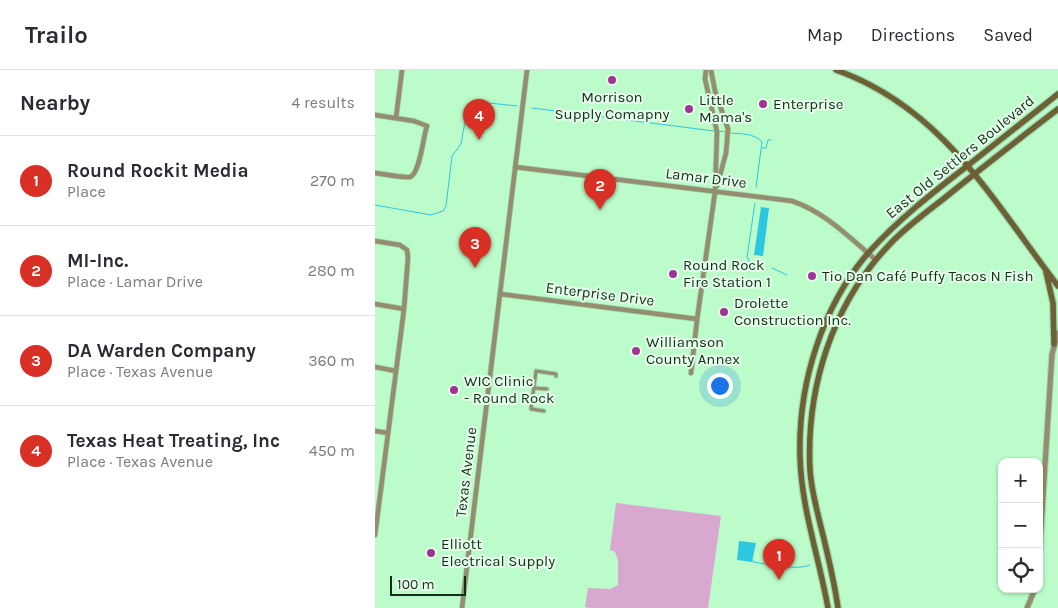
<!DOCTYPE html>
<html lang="en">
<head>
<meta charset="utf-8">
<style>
  :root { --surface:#fff; --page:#f2f2f3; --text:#2b2b33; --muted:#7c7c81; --line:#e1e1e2; --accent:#d93025 }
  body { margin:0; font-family:Karla,sans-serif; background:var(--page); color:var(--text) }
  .controls { position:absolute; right:15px; bottom:15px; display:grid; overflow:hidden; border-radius:10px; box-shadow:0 1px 4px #0004 }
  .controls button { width:45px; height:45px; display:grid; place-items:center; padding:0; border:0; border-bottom:1px solid var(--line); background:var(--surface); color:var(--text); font:25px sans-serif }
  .scale { position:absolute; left:15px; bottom:12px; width:76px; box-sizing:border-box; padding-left:5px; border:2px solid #142e1c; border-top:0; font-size:14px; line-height:18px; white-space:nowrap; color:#142e1c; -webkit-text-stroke:4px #e5feea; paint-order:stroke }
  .you { position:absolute; left:344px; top:315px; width:18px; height:18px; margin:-12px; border:4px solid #fff; border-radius:50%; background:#1a73e8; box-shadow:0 0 0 8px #1a73e833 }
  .badge { display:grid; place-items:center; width:32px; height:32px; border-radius:50%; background:var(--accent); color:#fff; font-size:16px; font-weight:700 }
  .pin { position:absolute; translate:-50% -41px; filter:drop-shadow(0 1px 2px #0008) }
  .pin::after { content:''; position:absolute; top:26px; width:18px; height:15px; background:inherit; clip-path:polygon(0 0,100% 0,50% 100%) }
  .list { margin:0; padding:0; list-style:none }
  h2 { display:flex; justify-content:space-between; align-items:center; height:65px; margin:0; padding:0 20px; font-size:21px }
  h2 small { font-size:16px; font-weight:400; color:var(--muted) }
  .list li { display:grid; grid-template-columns:32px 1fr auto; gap:15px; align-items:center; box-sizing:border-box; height:90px; padding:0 20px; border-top:1px solid var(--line) }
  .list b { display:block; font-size:19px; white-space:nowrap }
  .list p { margin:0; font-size:16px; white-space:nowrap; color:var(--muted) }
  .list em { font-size:16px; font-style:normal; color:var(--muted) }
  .icon { flex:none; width:28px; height:28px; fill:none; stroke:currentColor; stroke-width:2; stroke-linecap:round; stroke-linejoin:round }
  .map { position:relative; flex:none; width:683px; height:538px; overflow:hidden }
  header { display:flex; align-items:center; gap:30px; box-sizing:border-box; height:70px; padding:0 25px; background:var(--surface); border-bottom:1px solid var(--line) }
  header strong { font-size:24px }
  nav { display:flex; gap:28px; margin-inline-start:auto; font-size:18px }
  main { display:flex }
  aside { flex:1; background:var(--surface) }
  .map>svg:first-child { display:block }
</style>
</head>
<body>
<header>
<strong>Trailo</strong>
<nav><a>Map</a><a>Directions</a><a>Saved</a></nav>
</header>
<main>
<aside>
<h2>Nearby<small>4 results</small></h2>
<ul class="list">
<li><span class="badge">1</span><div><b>Round Rockit Media</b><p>Place</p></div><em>270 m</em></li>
<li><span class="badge">2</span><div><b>MI-Inc.</b><p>Place · Lamar Drive</p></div><em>280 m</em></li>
<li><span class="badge">3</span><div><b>DA Warden Company</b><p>Place · Texas Avenue</p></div><em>360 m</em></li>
<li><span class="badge">4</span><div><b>Texas Heat Treating, Inc</b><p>Place · Texas Avenue</p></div><em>450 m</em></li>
</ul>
</aside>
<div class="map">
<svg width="683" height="538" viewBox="0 0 683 538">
  <rect width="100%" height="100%" fill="#bbfcca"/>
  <!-- green -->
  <path fill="#d8a8d1" d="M241 433 346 446 333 538H216L210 537 213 518 235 519 243 515V490L240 482 235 480Z"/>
  <!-- water -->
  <path fill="#2cc8e1" d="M386 137 394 138 388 186 379 185Z
    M364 471 381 473 377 492 362 490Z"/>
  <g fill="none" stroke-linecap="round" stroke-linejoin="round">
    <!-- stream -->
    <path stroke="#2cc8e1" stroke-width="1" d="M157 38 339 61
      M343 61 351 62
      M355 63C366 64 379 63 387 72L381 117
      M387 78H391L393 70H396
      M0 135 56 145 68 141 71 136 77 86 86 74 92 41 99 33 104 32 142 36
      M374 191 372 187 380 133
      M397 198 412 205
      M378 490V492C392 494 423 501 435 495"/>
    <!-- pedestrian casing -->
    <g stroke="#9dd7ab" stroke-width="5">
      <path id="pedestrian" d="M159 318 172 319
        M169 341 156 339 161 301 181 304V306"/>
    </g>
    <!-- minor casing -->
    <g stroke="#9dd7ab" stroke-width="6">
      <path id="minor" d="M336 0 340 21 353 59 351 83 342 116
        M0 45 39 51 52 56C48 67 45 104 35 107 27 108 9 104 0 103
        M21 48 27 0
        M140 97 417 131C450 142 475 168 501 190
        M0 171 25 175 32 180 33 188 29 239 0 465
        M125 224 322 249
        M0 234 29 239
        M0 297 21 301
        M316 303 322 250 340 122 342 62 330 9 331 0
        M0 361 13 363
        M87 538 152 0"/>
    </g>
    <!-- tertiary casing -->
    <g stroke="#9dd7ab" stroke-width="7">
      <path id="tertiary" d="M664 491 677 284 683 263
        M652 538 660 519"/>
    </g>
    <!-- secondary casing -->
    <g stroke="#9dd7ab" stroke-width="8">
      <path id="secondary" d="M461 0C568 38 618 131 683 216
        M671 202 678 233 679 274
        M453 538C444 487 426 437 425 386 423 314 447 236 494 182 523 150 557 123 591 97 621 73 652 49 683 24
        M463 538C459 509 452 481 445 453 441 436 436 418 435 400 431 318 457 234 515 174 530 158 549 144 567 130 605 99 644 69 683 39"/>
    </g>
    <!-- pedestrian -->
    <use href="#pedestrian" stroke="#968c70" stroke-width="3"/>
    <!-- minor -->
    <use href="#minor" stroke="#968c70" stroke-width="4.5"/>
    <!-- tertiary -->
    <use href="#tertiary" stroke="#968c70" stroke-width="5"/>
    <!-- secondary -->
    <use href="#secondary" stroke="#6e6035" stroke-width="5.5"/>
  </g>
  <!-- markers -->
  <g fill="#9f3495" stroke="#e5feea" stroke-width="2">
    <circle cx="237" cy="10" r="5"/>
    <circle cx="388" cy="34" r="5"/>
    <circle cx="314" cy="39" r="5"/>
    <circle cx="298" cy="204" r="5"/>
    <circle cx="437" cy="206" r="5"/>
    <circle cx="349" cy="242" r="5"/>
    <circle cx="261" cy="281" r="5"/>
    <circle cx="79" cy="320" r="5"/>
    <circle cx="56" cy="483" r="5"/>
  </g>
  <g text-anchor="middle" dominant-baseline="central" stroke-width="4" stroke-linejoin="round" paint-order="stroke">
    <!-- poi labels -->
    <g font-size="15" fill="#142e1c" stroke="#e5feea" text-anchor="start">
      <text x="237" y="27" text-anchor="middle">Morrison<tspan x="237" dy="17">Supply Comapny</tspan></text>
      <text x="324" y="30">Little<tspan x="324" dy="17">Mama's</tspan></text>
      <text x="398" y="34">Enterprise</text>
      <text x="308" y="195">Round Rock<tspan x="308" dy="17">Fire Station 1</tspan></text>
      <text x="447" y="206">Tio Dan Café Puffy Tacos N Fish</text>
      <text x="359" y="233">Drolette<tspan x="359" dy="17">Construction Inc.</tspan></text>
      <text x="271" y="272">Williamson<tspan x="271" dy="17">County Annex</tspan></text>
      <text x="89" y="311">WIC Clinic<tspan x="89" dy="17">- Round Rock</tspan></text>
      <text x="66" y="474">Elliott<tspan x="66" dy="17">Electrical Supply</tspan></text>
    </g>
    <!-- street labels -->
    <g font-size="15" fill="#142e1c" stroke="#e5feea">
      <text transform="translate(585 87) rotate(-39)">East Old Settlers Boulevard</text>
      <text transform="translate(331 108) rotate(7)">Lamar Drive</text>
      <text transform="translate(225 224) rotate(7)">Enterprise Drive</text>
      <text transform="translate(91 402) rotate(-83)">Texas Avenue</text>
    </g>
  </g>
</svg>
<div class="controls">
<button>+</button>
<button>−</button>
<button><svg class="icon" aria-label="locate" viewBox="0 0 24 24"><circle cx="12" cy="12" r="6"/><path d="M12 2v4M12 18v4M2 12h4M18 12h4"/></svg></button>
</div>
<div class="scale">100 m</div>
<div class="you"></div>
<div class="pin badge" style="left:404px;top:510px">1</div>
<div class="pin badge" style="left:225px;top:140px">2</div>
<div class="pin badge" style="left:100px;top:198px">3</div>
<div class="pin badge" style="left:104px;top:70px">4</div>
</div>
</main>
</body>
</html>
